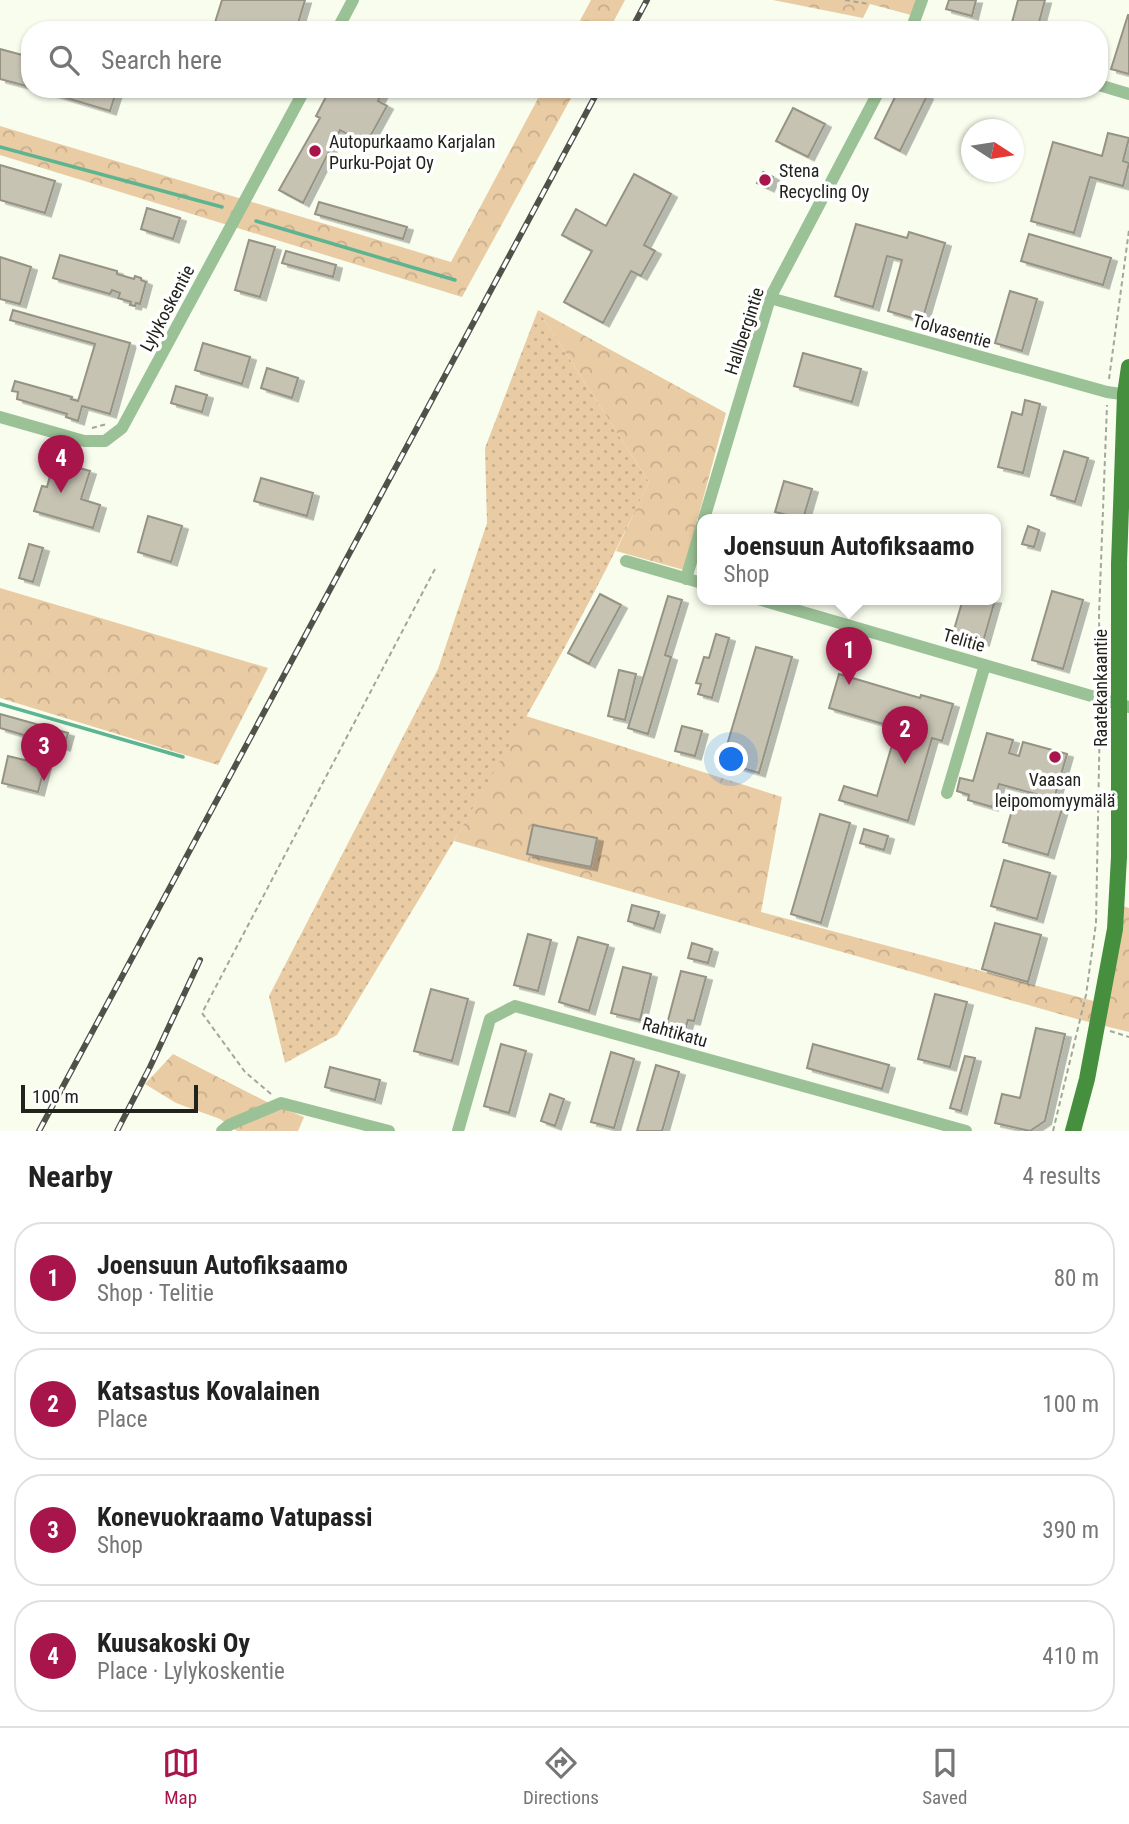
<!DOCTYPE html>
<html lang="en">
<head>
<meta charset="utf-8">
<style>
  :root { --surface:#fff; --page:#f6f6f6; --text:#222; --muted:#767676; --line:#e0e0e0; --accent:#a8154b }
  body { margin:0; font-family:"Roboto Condensed",sans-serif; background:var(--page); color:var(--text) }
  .compass { position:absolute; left:961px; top:119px; width:63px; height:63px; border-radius:50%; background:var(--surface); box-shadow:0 2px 5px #0004; rotate:102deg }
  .scale { position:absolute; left:21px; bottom:18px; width:177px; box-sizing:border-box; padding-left:7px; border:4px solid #22231d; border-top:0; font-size:19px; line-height:24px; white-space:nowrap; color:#22231d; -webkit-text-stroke:5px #fff; paint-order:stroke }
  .you { position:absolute; left:732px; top:760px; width:24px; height:24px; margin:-18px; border:5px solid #fff; border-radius:50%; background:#1a73e8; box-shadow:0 0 0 10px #1a73e833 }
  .badge { display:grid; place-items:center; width:46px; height:46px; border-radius:50%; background:var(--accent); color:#fff; font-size:23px; font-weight:700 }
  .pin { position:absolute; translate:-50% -58px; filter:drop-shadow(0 2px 4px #0008) }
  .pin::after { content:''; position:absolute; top:37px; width:24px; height:21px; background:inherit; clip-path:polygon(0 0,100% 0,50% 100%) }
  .popup { position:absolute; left:697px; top:514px; width:304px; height:91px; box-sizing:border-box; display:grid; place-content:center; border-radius:14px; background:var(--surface); filter:drop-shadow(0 2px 5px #0005); font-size:23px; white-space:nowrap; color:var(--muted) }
  .popup b { font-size:26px; color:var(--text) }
  .popup::after { content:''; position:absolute; left:50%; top:100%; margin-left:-14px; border:14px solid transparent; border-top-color:var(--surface) }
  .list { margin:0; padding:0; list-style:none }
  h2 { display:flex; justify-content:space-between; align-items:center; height:91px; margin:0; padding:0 28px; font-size:30px }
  h2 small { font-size:23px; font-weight:400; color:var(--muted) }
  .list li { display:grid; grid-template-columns:46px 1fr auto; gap:21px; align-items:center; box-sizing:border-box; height:112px; margin:0 14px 14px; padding:0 14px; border:2px solid var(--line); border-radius:28px }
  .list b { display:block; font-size:26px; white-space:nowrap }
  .list p { margin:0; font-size:23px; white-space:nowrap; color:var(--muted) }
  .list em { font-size:23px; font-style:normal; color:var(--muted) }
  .icon { flex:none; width:38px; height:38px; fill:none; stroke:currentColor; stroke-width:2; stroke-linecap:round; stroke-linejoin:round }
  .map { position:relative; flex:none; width:1129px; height:1131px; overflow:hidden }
  .search { position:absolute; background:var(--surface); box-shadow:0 2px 5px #0004; left:21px; right:21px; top:21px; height:77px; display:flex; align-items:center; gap:18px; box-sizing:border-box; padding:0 24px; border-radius:28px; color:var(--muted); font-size:26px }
  .sheet { height:595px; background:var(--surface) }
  nav { display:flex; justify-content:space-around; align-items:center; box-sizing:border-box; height:98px; border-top:2px solid var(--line); background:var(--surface); font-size:19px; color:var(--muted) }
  nav a { display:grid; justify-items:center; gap:4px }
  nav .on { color:var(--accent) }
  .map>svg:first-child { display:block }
</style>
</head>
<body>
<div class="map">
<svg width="1129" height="1131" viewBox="0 0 1129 1131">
  <defs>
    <pattern id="grass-dots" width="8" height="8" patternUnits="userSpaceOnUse" patternTransform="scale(1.75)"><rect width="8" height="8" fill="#e9cba4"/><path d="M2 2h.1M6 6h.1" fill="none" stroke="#c8ae8d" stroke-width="1.8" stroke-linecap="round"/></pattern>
    <pattern id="forest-crowns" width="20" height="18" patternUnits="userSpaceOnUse" patternTransform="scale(1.75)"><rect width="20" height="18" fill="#e9cba4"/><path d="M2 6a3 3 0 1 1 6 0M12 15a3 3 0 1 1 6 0" fill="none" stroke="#c8ae8d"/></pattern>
    <filter id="shadow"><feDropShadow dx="6" dy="3.5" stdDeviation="0" flood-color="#0004"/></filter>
  </defs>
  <rect width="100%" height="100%" fill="#f8fded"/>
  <!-- grass -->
  <path fill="url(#grass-dots)" d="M538 310 649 482C559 673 446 854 337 1035L285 1063 269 996 438 669 487 523 485 448Z"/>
  <!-- forest -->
  <path fill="url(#forest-crowns)" d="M591 0H625L609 30H575Z
    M773 0H917L911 15 870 4 863 18Z
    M543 89H576L462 297 0 155V126L451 262Z
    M538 310 726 413 684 570 616 551 649 482Z
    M0 588 268 668 218 765 0 698Z
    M526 716 782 797 761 912 1101 1003 1120 905 1129 908V1032L1077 1019 454 841Z
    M173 1054 267 1102 304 1117 298 1131H237L220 1119 176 1103 145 1084Z"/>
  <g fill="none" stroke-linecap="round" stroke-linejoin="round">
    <!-- stream -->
    <path stroke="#5cb490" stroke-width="3.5" d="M0 147 222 207
      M256 221 455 280
      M0 704 183 757"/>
  </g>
  <!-- building -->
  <path fill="#c6c3b3" stroke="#969385" stroke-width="2" filter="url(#shadow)" d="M222 0H305L296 30H217L213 29Z
    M949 0H976L972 16 946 9Z
    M1018 0H1045L1037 30H1010Z
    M1128 15H1129V74L1111 69Z
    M0 49 30 57V87L0 79Z
    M37 89H117L110 111Z
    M330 89H384L378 101 387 106 366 144 340 130 303 203 279 190 320 118 316 116Z
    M899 89H914L927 96 900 151 875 138Z
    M793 108 825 124 808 157 776 141Z
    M1108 133 1129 138 1123 161 1129 163 1123 186 1090 177 1074 233 1031 221 1053 142 1102 156Z
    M0 165 55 181 45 213 0 200Z
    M763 172 773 177 768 188 757 183Z
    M634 174 671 194 644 245 655 251 641 276 631 271 603 323 564 302 592 251 562 235 576 209 606 226Z
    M319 202 407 227 403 239 315 214Z
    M147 208 180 218 173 239 141 229Z
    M856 224 907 238 909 232 945 243 922 321 888 311 902 260 887 256 873 307 835 296Z
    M1029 234 1111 258 1103 285 1021 261Z
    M249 240 275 247 260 297 235 290Z
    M286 251 336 265 333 277 282 263Z
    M60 255 117 271V274L134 279 135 276 141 278V280L146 282 140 304 136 303 135 306 130 305 131 302 118 298 120 293 112 290 110 294 53 278Z
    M0 257 31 267 20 304 0 299Z
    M1010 291 1037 299 1022 351 995 343Z
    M13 310 130 343 110 414 82 406 78 421 66 417 67 414 17 399 18 392 12 391 15 381 72 397 71 399 78 401 95 344 10 320Z
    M203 343 250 357 242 384 195 370Z
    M803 353 861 369 852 402 794 386Z
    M267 368 298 378 292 398 261 388Z
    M176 386 207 395 202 412 171 403Z
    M1025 400 1040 404 1023 473 998 467 1012 412 1022 415Z
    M1064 451 1088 458 1075 502 1051 495Z
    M54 461 90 471 81 499 100 505 93 528 34 511 42 486 47 487Z
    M261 478 313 493 307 516 254 501Z
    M784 481 812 489 803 519 775 512Z
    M148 516 182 526 171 562 138 552Z
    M1028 526 1039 530 1034 547 1022 544Z
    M29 544 43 548 33 582 19 578Z
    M1052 591 1083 600 1063 669 1032 660Z
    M600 594 621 605 589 664 568 653Z
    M668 596 682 600 665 655 671 657 648 734 628 728Z
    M963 599 995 600 983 642 953 633Z
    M716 634 729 638 712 698 698 694 701 684 696 683 704 657 709 658Z
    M756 647 792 657 759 773 722 762Z
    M619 670 636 674 625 720 608 716Z
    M839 674 920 698 921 695 953 704 942 741 932 738 908 821 839 800 844 786 877 796 897 728 829 708Z
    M0 714 68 733 64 747 0 728Z
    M682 726 702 731 695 756 675 751Z
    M987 733 1013 740 1009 753 1019 756 1023 742 1067 754 1054 799 999 784 992 807 968 800 969 795 957 791 960 778 973 781Z
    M8 756 45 765 38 792 2 783Z
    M1016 796 1062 809 1048 855 1003 842Z
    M820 814 850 823 821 923 791 914Z
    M533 825 597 838 591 867 527 854Z
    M864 829 888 836 884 850 860 843Z
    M1004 860 1050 873 1037 919 991 906Z
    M632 905 659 912 654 929 628 921Z
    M995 923 1041 935 1028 982 982 969Z
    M528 934 551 940 538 991 514 985Z
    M578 937 608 945 589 1011 559 1002Z
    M692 943 712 949 708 963 688 958Z
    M623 967 651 974 640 1020 611 1013Z
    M681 971 706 977 694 1021 688 1020 684 1033 666 1028Z
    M431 989 468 999 452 1061 414 1051Z
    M935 994 967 1002 950 1067 918 1059Z
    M1036 1028 1065 1034 1045 1121 1030 1131 995 1123 1002 1094 1020 1098Z
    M501 1044 526 1051 509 1113 484 1106Z
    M813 1044 889 1065 882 1089 807 1068Z
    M611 1052 634 1059 614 1128 591 1122Z
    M965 1056 975 1058 961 1111 950 1108Z
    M656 1065 679 1072 662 1131H637Z
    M330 1067 380 1080 375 1100 325 1087Z
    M550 1094 564 1099 555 1126 541 1121Z"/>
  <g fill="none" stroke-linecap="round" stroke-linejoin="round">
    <!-- path -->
    <path stroke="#a3a69a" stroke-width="2" stroke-dasharray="5 3.5" stroke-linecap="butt" d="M845 0 869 4
      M1109 379 1129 230
      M92 428 107 424
      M1100 687 1099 615 1107 405
      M1110 1031 1129 1037
      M271 1094 245 1072 202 1013 436 567
      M1053 1131 1086 995 1096 923 1100 713"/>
    <!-- minor -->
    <path stroke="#9bc196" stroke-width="12" d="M337 30 353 0
      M911 30 922 0
      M1099 85 1129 94
      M770 298 1107 392 1129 395
      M0 417 84 441H105L122 428 305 89
      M704 519 770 298 880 89
      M626 561 702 583
      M686 579 702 525
      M758 599 1129 707
      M947 793 985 665
      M222 1131 229 1125 281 1103 389 1131
      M458 1131 490 1019 515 1006 966 1131"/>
    <!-- major -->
    <path stroke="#458f3e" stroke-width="16" d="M1073 1131 1087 1079 1115 929 1119 857V564L1125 394 1129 367"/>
    <!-- rail casing -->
    <g stroke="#505149" stroke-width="6">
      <path id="rail" d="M631 30 647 0
        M39 1131 599 89
        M117 1131 150 1067 200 960"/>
    </g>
    <!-- rail -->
    <use href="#rail" stroke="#fff" stroke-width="3.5" stroke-dasharray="10" stroke-linecap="butt"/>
  </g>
  <!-- markers -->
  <g fill="#a8154b" stroke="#fff" stroke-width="2.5">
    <circle cx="315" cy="151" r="7"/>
    <circle cx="765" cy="180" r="7"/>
    <circle cx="1055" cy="757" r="7"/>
  </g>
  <g text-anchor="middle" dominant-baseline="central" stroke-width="7" stroke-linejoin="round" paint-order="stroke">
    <!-- poi labels -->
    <g font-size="18" fill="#22231d" stroke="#fff" text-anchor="start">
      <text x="329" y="141">Autopurkaamo Karjalan<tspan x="329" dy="21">Purku-Pojat Oy</tspan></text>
      <text x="779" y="170">Stena<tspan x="779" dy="21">Recycling Oy</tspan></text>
      <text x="1055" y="779" text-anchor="middle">Vaasan<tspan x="1055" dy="21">leipomomyymälä</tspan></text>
    </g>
    <!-- street labels -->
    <g font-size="18" fill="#22231d" stroke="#fff">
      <text transform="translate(167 308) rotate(-62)">Lylykoskentie</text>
      <text transform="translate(744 331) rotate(-72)">Hallbergintie</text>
      <text transform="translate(952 331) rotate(16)">Tolvasentie</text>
      <text transform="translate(964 640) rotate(16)">Telitie</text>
      <text transform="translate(1100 688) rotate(-90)">Raatekankaantie</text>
      <text transform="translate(675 1032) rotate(16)">Rahtikatu</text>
    </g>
  </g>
</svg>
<svg class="compass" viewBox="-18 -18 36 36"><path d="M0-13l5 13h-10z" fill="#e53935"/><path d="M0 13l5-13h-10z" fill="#767676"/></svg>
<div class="scale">100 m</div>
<div class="you"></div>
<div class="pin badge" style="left:849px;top:685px">1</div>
<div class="popup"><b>Joensuun Autofiksaamo</b>Shop</div>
<div class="pin badge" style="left:905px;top:764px">2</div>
<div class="pin badge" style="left:44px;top:781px">3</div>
<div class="pin badge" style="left:61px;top:493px">4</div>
<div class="search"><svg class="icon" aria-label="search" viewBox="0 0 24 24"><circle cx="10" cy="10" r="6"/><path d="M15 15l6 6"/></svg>Search here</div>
</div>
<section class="sheet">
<h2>Nearby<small>4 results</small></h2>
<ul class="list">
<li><span class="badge">1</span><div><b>Joensuun Autofiksaamo</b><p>Shop · Telitie</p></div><em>80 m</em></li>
<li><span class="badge">2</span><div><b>Katsastus Kovalainen</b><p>Place</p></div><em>100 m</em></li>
<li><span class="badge">3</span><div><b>Konevuokraamo Vatupassi</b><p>Shop</p></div><em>390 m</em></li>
<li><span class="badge">4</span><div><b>Kuusakoski Oy</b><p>Place · Lylykoskentie</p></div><em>410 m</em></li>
</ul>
</section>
<nav>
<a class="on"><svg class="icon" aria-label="map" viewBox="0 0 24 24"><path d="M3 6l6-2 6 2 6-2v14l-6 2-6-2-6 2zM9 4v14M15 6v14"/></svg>Map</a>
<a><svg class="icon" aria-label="directions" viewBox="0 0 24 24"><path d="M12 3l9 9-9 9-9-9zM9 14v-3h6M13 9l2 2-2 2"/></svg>Directions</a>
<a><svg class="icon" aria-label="saved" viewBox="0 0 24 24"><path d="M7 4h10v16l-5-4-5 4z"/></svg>Saved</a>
</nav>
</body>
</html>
